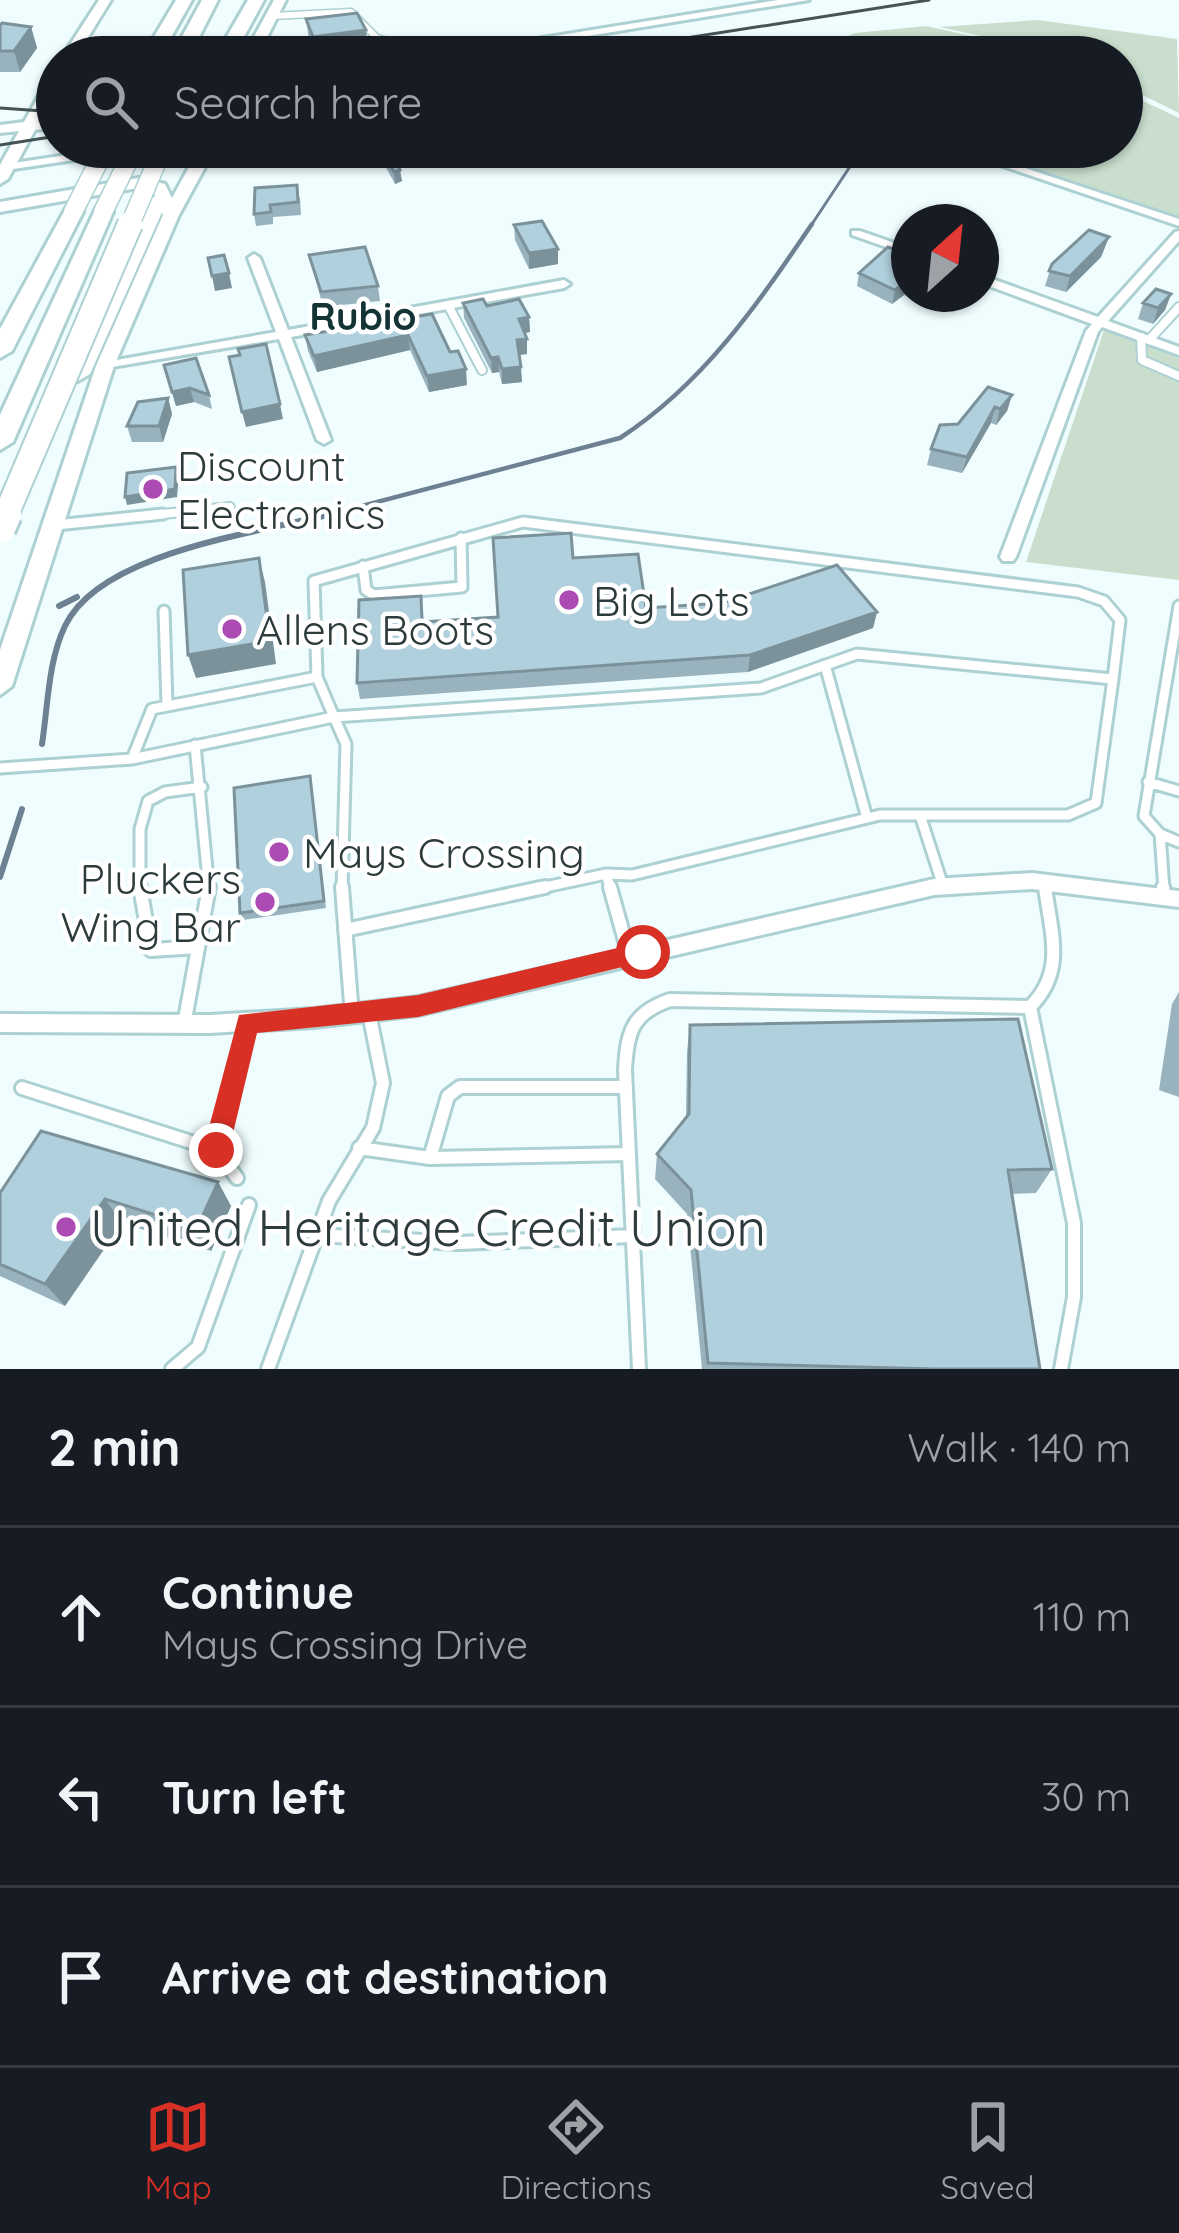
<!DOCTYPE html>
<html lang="en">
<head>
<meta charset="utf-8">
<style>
  :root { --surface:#171b24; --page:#20242c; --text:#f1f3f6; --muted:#9ea1a6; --line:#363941; --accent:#d93025 }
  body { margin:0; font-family:Quicksand,sans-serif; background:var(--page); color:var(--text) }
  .compass { position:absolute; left:891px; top:204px; width:108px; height:108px; border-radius:50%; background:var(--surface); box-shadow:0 3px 9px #0004; rotate:27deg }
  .stop { position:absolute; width:36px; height:36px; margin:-27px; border:9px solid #d93025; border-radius:50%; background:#fff }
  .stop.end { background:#d93025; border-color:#fff; box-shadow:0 3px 12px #0008 }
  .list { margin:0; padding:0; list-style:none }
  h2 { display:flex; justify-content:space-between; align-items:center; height:156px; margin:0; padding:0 48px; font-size:51px }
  h2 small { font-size:39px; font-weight:400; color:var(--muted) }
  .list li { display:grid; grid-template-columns:78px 1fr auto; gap:36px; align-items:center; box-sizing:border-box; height:180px; padding:0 48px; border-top:3px solid var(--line) }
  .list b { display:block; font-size:45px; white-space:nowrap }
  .list p { margin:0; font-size:39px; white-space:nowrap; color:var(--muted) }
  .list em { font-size:39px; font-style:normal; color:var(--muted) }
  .icon { flex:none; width:66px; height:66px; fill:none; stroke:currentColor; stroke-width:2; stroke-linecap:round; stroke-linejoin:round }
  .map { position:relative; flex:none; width:1179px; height:1369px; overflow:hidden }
  .search { position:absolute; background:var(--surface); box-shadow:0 3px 9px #0004; left:36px; right:36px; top:36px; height:132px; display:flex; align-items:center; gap:30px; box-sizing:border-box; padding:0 42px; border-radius:66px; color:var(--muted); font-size:45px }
  .sheet { height:696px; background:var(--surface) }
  nav { display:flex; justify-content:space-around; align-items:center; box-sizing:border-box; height:168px; border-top:3px solid var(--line); background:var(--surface); font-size:33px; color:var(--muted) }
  nav a { display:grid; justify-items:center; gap:6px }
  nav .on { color:var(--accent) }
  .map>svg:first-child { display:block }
</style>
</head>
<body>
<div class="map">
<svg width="1179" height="1369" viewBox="0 0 1179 1369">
  <rect width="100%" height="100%" fill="#effdfe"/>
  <!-- green -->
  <path fill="#c9decd" d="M1038 20 1177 39 1179 113 1122 85V57H1078L939 27Z
    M926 26 990 40 839 57 846 37 855 33Z
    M1122 91 1179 118V219L957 147H1122Z
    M1104 330 1179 358V580L1026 562Z"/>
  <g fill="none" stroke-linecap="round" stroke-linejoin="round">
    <!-- stream-far2 -->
    <path stroke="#6d8192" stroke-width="3" d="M956 57 1012 41
      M810 227 863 147"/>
    <!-- stream-far1 -->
    <path stroke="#6d8192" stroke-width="4.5" d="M320 517 620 438C703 384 757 305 812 224"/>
    <!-- stream -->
    <path stroke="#6d8192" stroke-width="6" d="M59 606 77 597
      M42 744C48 706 48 661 65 626 100 552 258 533 331 514
      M0 877 22 809"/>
    <!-- lane-far3 casing -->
    <g stroke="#add1d3" stroke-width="9">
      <path id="lane-far3" d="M272 16 351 12 377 38 410 47 419 57"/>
    </g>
    <!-- lane-far2 casing -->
    <g stroke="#add1d3" stroke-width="12">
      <path id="lane-far2" d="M448 305 482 370
        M1141 337 1142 360 1179 376
        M1149 340 1179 307
        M134 517 230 507"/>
    </g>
    <!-- lane-far1 casing -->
    <g stroke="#add1d3" stroke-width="15">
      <path id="lane-far1" d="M523 522 1078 592 1104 601 1120 620 1113 679 857 654 761 688 334 717 317 677 314 581Z
        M56 525 163 514
        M363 566 366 590 374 595 462 587 461 538
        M1179 606 1144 816 1160 834 1179 842
        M164 611 167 704
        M825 665 867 818
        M334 717 346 744 342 890
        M195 745 209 890
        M132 759 152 709 317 677
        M0 768 132 759 334 717
        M1148 782 1179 791
        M921 818 943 886
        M1160 834 1164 890
        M606 874 611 890
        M1044 882 1045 890
        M140 890V829L148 801 165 792 202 787
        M531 890 606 874 632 875 880 815H1068L1096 803 1113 679"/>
    </g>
    <!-- lane casing -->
    <g stroke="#add1d3" stroke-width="18">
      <path id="lane" d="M140 887 151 950 198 947
        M342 887 352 1016
        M610 887 629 955
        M1163 887 1164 896
        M345 930 545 887
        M1030 1007 1074 1223V1297L1061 1369
        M184 1025 209 887
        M22 1088 216 1150 237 1178
        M359 1148 430 1158 448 1096 460 1087H626
        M216 1150 247 1023
        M430 1158 629 1154
        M317 1235 458 1243 633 1236
        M172 1369 198 1347 249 1205
        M268 1369 329 1201 373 1128 383 1083 369 1013
        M639 1369 625 1070C627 1032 632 1013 670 1000L1030 1007C1066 971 1051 934 1045 887"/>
    </g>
    <!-- street casing -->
    <g stroke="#add1d3" stroke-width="6">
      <path id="street" d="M758 46 777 57H765L756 52 693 57Z
        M120 147H146L141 150 0 171V165Z
        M947 147H962L1179 219V226Z
        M852 231H860L909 248V255L852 235Z
        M1179 231V241L1108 321 1179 347V355L1102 327 1098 332 1016 557 1013 561H1003L1000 557 1086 331 1092 324 981 283V275L1098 317 1175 232Z
        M254 254 260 258 288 330 564 280 570 284 564 288 291 337 331 440 324 444 317 440 279 339 100 369 99 366 105 362 276 332 248 258Z
        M1032 873 1179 891V907L1032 889 934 895 418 1015 314 1027 210 1033 0 1032V1014L210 1015 314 1009 418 997 934 879Z"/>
    </g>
    <!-- secondary casing -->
    <g stroke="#add1d3" stroke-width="6">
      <path id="secondary" d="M99 0H111L76 57H62Z
        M274 0H286L257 57H243Z
        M778 0H809L458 57H424Z
        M57 72V89L40 120 57 119V127L35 130 8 179 0 184V165L19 131 0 133V125L24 122 50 76Z
        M200 147H216L179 215 114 366 12 686 0 695V650L96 366 163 215 153 191 138 188 0 212V202L138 178 165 184 172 198Z"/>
    </g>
    <!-- highway casing -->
    <g stroke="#add1d3" stroke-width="6">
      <path id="highway" d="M176 0H192L160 57H142Z
        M202 0H218L189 57H171Z
        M248 0H264L233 57H215Z
        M157 195 167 201 90 374 78 381 70 379 66 374 147 201Z
        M66 208 83 212 12 351 0 358V329Z
        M96 208 113 212 13 442 0 450V415Z"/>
    </g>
    <!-- lane-far3 -->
    <use href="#lane-far3" stroke="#fff" stroke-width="6"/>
    <!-- lane-far2 -->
    <use href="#lane-far2" stroke="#fff" stroke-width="8"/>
    <!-- lane-far1 -->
    <use href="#lane-far1" stroke="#fff" stroke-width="9"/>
    <!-- lane -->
    <use href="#lane" stroke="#fff" stroke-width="12"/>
    <!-- street -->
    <use href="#street" fill="#fff" fill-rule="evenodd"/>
    <!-- secondary -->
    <use href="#secondary" fill="#fff" fill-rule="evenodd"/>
    <!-- highway -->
    <use href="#highway" fill="#fff" fill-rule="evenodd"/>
    <!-- rail -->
    <path stroke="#455354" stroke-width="3" d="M565 57 929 0
      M0 108 57 112
      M0 145 57 136"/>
    <!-- highway-bridge-far2 casing -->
    <g stroke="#add1d3" stroke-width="21" stroke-linecap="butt">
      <path id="highway-bridge-far2" d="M73 212 106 147
        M103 212 135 147
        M129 227 163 147"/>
    </g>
    <!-- highway-bridge-far1 casing -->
    <g stroke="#add1d3" stroke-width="28" stroke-linecap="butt">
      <path id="highway-bridge-far1" d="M5 517 130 224"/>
    </g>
    <!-- highway-bridge casing -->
    <g stroke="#add1d3" stroke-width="36" stroke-linecap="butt">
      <path id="highway-bridge" d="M0 528 6 514"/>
    </g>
    <!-- highway-bridge-far2 -->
    <use href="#highway-bridge-far2" stroke="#fff" stroke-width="18"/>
    <!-- highway-bridge-far1 -->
    <use href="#highway-bridge-far1" stroke="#fff" stroke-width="24"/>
    <!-- highway-bridge -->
    <use href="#highway-bridge" stroke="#fff" stroke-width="30"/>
  </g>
  <!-- wall -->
  <path fill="#98b3be" d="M306 19 368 50 316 57 309 40Z
    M0 26 31 27 37 48 20 72H0Z
    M375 147H393L402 181 395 184Z
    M255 188 300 198 301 215 273 217V224L256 226 254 214Z
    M514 225 558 249V264L529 269 515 240Z
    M1109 237 1101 257 1066 292 1045 286 1052 264Z
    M309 255 378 286 380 301 323 307Z
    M909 255V294H945L929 306 904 295 892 304 857 286 859 273Z
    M1171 294 1165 310 1153 324 1138 319 1143 303Z
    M463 303 487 306 529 317 530 332 524 333 527 354 519 355 522 382 502 384 499 372 492 373 464 318Z
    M432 314 467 385 429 392 410 350 317 372 308 351 305 335Z
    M164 365 209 395 212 409 194 402 176 406Z
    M1012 395 1007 411 996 425 991 423 962 473 927 465 931 449 958 424Z
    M168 398 172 414 163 442H132L127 426Z
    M573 558 646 608 877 612 873 628 748 672 360 699 357 683 421 596 424 622 498 617Z
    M310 776 326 908 243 920 240 913Z
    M1179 992V1097L1159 1090 1172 1004Z
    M690 1025 1052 1169 1036 1193 1012 1194 1040 1369H702L687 1214 655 1179 657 1154 686 1117 687 1052Z
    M218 1182 231 1206 211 1251 122 1223 65 1306 0 1276V1193Z"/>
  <!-- shaded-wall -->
  <path fill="#7c929b" d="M31 27 37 48 20 72 14 51Z
    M366 30 368 50 316 57 313 37Z
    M677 147H696L695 154 677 157Z
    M400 170 402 181 395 184 394 172Z
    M1109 237 1101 257 1066 292 1070 276Z
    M558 249V264L529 269V253Z
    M229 273 232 288 215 291 212 276Z
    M907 281 904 295 892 304 895 290Z
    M932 294H945L929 306Z
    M1171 294 1165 310 1153 324 1158 308Z
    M529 317 530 332 519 334V319Z
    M408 335 410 350 317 372 314 356Z
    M527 339V354L517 355V340Z
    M498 357 499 372 492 373 491 358Z
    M521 367 522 382 502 384V369Z
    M466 369 467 385 429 392 427 376Z
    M190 388 194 402 176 406 172 392Z
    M1012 395 1007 411 996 425 1000 409Z
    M168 398 172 414 163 442 159 426Z
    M280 404 283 419 246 427 242 412Z
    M995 407 991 423 962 473 967 457Z
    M176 467 179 475 177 497 127 505 125 497Z
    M259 558 265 582 276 664 196 678 188 655Z
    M877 612 873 628 748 672 750 655Z
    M218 1182 231 1206 211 1251 197 1228Z
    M105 1199 122 1223 65 1306 45 1284Z"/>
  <!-- building -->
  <path fill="#b1d0dd" stroke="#7c929b" stroke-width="3" d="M357 13 366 30 313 37 306 19Z
    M2 23 31 27 14 51H0V26Z
    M380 147H393L400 170 394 172Z
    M297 185 298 202 270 205 271 212 254 214 255 188Z
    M542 221 558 249 529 253 514 225Z
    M1089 230 1109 237 1070 276 1049 271 1052 264Z
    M365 247 378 286 321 292 309 255Z
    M888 247 909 255V281H907L895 290 859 273Z
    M224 255 229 273 212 276 208 258Z
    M1156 289 1171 294 1158 308 1143 303Z
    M483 299 487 306 519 299 529 317 519 319 527 339 517 340 521 367 502 369 498 357 491 358 463 303Z
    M432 314 450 352 458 351 466 369 427 376 408 335 314 356 305 335Z
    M266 344 280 404 242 412 229 357 240 355 238 349Z
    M196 358 209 395 190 388 172 392 164 365Z
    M988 387 1012 395 1000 409 995 407 967 457 931 449 940 425 958 424Z
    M168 398 159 426H127L138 402Z
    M176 467 175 489 125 497 127 473Z
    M571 533 573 558 638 554 646 608 722 603 837 565 877 612 750 655 357 683 359 600 421 596 422 622 498 617 493 538Z
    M259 558 270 641 188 655 183 570Z
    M310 776 324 901 240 913 234 788Z
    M1018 1019 1052 1169 1008 1170 1040 1369H936L708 1363 691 1190 657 1154 689 1114 690 1025Z
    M41 1131 218 1182 197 1228 105 1199 45 1284 0 1264V1193Z"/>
  <!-- route -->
  <path fill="#d93025" d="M643 942 654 952 643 962 418 1017 257 1033 229 1150 216 1162 207 1159 203 1150 239 1015 418 995Z"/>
  <!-- markers -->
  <g fill="#ac4bb3" stroke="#fff" stroke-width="4.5">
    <circle cx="153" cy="489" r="12"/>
    <circle cx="569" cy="600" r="12"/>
    <circle cx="232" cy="629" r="12"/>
    <circle cx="279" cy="852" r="12"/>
    <circle cx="265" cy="902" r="12"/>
    <circle cx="66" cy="1227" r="12"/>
  </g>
  <g text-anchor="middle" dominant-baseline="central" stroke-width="9" stroke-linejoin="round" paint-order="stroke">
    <!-- far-neighbourhood labels -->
    <g font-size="39" font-weight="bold" fill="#133335" stroke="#fff">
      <text x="363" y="315">Rubio</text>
    </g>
    <!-- poi labels -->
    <g font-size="42" fill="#2d3b3c" stroke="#fff" text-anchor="start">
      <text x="177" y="465">Discount<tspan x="177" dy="48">Electronics</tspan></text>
      <text x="593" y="600">Big Lots</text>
      <text x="256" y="629">Allens Boots</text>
      <text x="303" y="852">Mays Crossing</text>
      <text x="241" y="878" text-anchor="end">Pluckers<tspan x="241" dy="48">Wing Bar</tspan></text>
    </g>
    <!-- near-poi labels -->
    <g font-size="51" fill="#2d3b3c" stroke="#fff" text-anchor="start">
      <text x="90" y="1227">United Heritage Credit Union</text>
    </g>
  </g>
</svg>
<svg class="compass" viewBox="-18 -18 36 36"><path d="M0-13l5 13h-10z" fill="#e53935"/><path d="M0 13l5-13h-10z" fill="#9ea1a6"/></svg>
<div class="stop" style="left:643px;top:952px"></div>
<div class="stop end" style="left:216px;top:1150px"></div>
<div class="search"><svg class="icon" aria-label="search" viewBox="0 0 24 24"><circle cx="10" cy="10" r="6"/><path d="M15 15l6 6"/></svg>Search here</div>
</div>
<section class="sheet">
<h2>2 min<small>Walk · 140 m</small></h2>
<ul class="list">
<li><svg class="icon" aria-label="ahead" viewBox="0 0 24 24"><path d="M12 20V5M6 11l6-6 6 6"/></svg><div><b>Continue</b><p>Mays Crossing Drive</p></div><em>110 m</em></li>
<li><svg class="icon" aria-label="left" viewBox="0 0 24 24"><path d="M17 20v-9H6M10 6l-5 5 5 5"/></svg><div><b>Turn left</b></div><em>30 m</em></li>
<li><svg class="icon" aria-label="arrive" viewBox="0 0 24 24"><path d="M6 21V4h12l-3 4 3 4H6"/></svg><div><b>Arrive at destination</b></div></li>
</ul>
</section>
<nav>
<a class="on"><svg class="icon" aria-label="map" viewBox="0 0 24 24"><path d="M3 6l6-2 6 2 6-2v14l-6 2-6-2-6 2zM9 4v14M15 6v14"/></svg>Map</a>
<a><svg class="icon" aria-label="directions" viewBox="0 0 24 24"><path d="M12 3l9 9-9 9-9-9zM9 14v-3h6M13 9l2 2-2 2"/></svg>Directions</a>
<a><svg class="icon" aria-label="saved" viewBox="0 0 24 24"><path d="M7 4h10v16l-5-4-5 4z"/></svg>Saved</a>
</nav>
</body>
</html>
